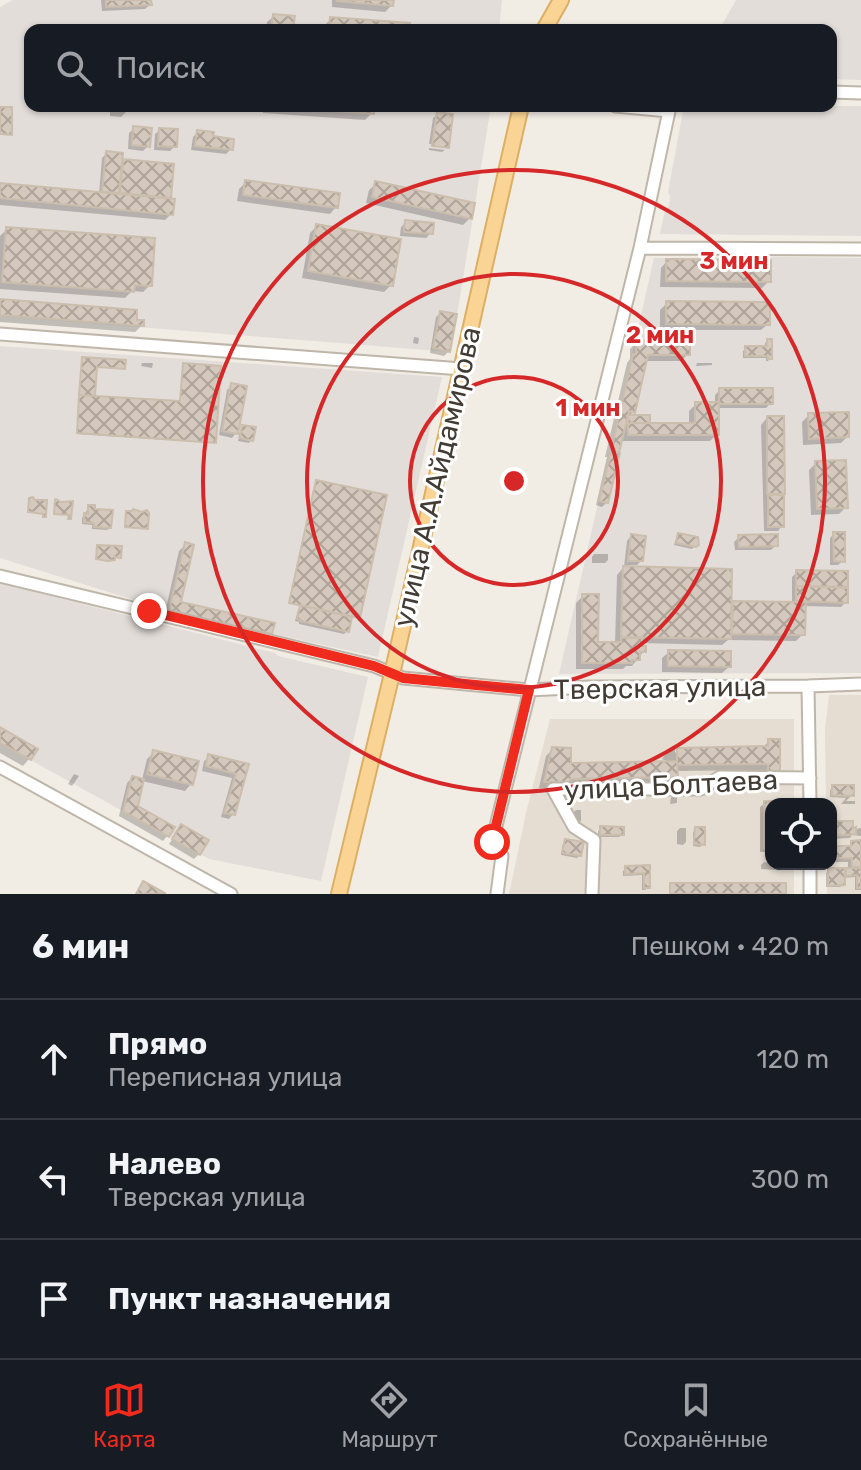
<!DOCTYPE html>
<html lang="ru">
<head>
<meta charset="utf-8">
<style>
  :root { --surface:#171b24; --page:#20242c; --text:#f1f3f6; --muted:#9ea1a6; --line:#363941; --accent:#f02a1c }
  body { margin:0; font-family:Rubik,sans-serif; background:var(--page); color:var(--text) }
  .controls { position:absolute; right:24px; bottom:24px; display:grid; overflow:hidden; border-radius:16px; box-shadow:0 2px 6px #0004 }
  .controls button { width:72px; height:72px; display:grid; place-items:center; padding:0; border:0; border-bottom:2px solid var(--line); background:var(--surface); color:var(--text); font:40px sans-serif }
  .stop { position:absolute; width:24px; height:24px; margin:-18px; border:6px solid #f02a1c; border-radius:50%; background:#fff }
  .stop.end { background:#f02a1c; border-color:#fff; box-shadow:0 2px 8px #0008 }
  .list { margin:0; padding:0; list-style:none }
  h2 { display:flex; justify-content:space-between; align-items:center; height:104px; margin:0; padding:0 32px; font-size:34px }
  h2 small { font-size:26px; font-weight:400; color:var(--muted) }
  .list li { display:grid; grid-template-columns:52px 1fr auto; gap:24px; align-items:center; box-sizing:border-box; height:120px; padding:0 32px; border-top:2px solid var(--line) }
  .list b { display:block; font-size:30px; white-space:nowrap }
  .list p { margin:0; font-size:26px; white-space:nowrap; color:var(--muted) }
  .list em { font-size:26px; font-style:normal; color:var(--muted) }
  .icon { flex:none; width:44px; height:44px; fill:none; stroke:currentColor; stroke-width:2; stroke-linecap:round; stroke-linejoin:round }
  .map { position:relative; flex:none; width:861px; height:894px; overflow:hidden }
  .search { position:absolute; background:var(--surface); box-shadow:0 2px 6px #0004; left:24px; right:24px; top:24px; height:88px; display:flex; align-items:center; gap:20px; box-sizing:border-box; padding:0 28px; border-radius:16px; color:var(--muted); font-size:30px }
  .sheet { height:464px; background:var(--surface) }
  nav { display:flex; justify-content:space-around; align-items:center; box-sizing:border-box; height:112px; border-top:2px solid var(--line); background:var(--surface); font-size:22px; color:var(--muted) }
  nav a { display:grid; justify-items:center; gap:4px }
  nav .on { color:var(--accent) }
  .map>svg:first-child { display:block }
</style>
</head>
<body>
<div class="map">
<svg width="861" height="894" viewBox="0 0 861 894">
  <defs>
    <pattern id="building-cross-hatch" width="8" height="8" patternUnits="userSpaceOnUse" patternTransform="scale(2)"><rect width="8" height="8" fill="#d5c9bd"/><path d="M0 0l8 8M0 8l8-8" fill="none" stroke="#aea49a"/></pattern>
  </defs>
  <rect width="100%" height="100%" fill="#f1ece4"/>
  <!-- residential -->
  <path fill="#e5ddd2" d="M829 695H861V894H827V864H831V804H826L825 730Z
    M550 719H794V804H771V864H794V894H599L598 828 590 846 587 894H509L526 813Z"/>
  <!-- industrial -->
  <path fill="#e3ddd9" d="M13 0H502L499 30H30V106H491L451 352 0 316V7Z
    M736 0H861V80L831 79V30H719Z
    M684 106H861V236L660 234 665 210 669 206 670 196 668 192Z
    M787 257 861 258V673L559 674 654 258Z
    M0 346 442 377 378 657 169 611 0 558Z
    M0 583 275 653 278 656 368 677 321 881 209 859 0 743Z"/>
  <!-- shadow -->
  <path fill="#0003" d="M101 0H149L150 5 145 9 102 11Z
    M332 0H392V5L385 12 332 7Z
    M274 16 291 30H266L267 22Z
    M331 19 408 30H324L325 25Z
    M110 106H126V112L121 117 110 116Z
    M263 106H372V113L365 120 263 113Z
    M394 106H442L438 110Z
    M438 114 447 147 446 149V146L429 144 433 118Z
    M134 128 148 146 143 151 128 149 129 133Z
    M160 130 175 146 170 151 154 150 155 134Z
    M198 132 211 138 231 149 226 154 191 150 193 137Z
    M429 148 445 150 442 152 429 150Z
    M107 153 120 165 124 161 172 166 169 201 171 214 165 220 0 205V185L99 194 102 158Z
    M246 182 336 207 330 214 237 201 239 189Z
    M376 184 470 218 463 225 366 203 369 190Z
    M406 222 431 233 426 238 400 236 401 227Z
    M317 226 391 285 384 292 302 278 310 233Z
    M7 229 150 285 143 292 132 291 125 298 0 289V236Z
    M667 261 769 281 762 288 660 287 661 268Z
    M0 302 134 321 142 325 135 332 0 322Z
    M667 303 768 324 761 330H660V310Z
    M441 313 449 351 444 356 430 353 436 317Z
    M414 337 419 338 418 344 413 343Z
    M767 341 770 358 768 361H766V358H743V351L746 348H765V343Z
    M637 342 688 354 681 361H645L633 412 628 417 645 425H689V411L696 404H715V395L720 390 771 403 766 408H717V434L710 441H620L607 502 602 507 596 505 607 457H605L627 363 630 359V349Z
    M82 359 95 367 92 398 180 404 183 365 213 443 77 434Z
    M142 363H153L152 368 141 366Z
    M697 363H712V365L696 366Z
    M232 385 236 433 232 438 219 435 227 390Z
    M809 415 847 437 841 443 803 445 802 422Z
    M767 418 783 493 779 497 782 526 778 531H764L761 425Z
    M243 427 251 440 249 443 238 441 240 430Z
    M816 463 846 507 839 514 811 515 809 470Z
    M316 483 358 617 350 616 347 631 344 634 299 624V622L295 621 298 610 302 606 290 603Z
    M89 507 110 528 107 530 92 529V525L82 524V518Z
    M834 534 843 561 838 565H830V538Z
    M678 535 695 546 692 549 674 545 676 538Z
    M631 536 642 560 637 565H625V569L729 602 792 604V577L797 572 846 573V602L841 607 804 606 803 634 796 641 728 640 722 645 640 643 644 651 632 666H626L623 669H576V603L583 596 596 644H615L617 575 624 567 627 541Z
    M739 537 776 545 771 550H735L734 542Z
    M185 545 179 603 271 633 264 640 164 617 179 551Z
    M594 554H608V560L605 563H592V557Z
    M669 652 729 667 722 673 662 672V658Z
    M0 730 29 759 23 766 0 753Z
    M769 741 778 774 762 781V770L675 771 676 776 669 783 565 784 561 788H539L546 756 553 749 569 765 671 763 662 759 669 749H675V753L678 750 761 749Z
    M154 752 191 784 185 791 142 781 136 807 167 836 163 841 119 816 127 783 132 778 142 780 147 759Z
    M209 757 247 766 233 814 229 819 221 817 232 778 202 771 204 761Z
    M74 774 79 776 72 786 68 784Z
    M833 787 852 795 846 801H855V804H841L846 798 830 797V790Z
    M671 797H677V803L670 804Z
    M765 803 778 804H771V852H760V807Z
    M576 810H581V821L578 823H573V813Z
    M831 823 851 830 861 828V836L852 835 850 838 831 839Z
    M181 826 199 854 194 859 169 844Z
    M601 828 622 835 619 837H598V831Z
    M680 828H686V842L683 845 677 844V831Z
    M696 829 703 844 700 847 693 846V832Z
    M566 841 580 855 577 858 561 855 563 843Z
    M861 842 860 866 856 870H861V890H855V877L843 878V885L840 887H826V873L829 870H848V862H831V848H847L852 843Z
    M764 862 779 864V868L776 870 761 869V865Z
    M648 867V888L645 890H642V875L623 876V871L626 868Z"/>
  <!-- building -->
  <path fill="url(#building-cross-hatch)" stroke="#ccbead" stroke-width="2" d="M106 0H151L152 5 106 7Z
    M338 0H394L393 6 337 1Z
    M273 14 295 16 293 30H271Z
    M330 17 410 23V30H329Z
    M269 106H374V114Z
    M0 107H12V135L0 134Z
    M437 112 453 114 449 148 432 146Z
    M133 126 152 128 150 147 132 145Z
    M159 128 178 129 177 147 158 146Z
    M197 130 214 132 213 136 234 139 233 150 195 146Z
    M106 151 123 153 119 193 102 192Z
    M123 159 174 164 171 198 120 193Z
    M245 180 340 193 338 208 243 195Z
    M375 181 475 203 472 219 372 197Z
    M0 183 175 199 173 215 0 198Z
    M405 220 434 223 433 234 404 232Z
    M316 224 401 239 393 286 308 271Z
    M6 227 155 238 152 286 135 285 134 292 2 282Z
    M666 259 771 260V282L666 281Z
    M0 299 137 310V320H144V326L0 315Z
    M666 301 770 302V325L666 324Z
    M440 311 457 314 450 352 433 348Z
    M767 339H772V359H768V356H745V346H767Z
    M636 340H690V355H648L635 413 629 411 619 453 611 451 633 354H636Z
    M82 357 126 360 125 369 97 367 95 396 79 395Z
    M183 363 221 366 216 443 77 433 79 395 180 401Z
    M231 383 247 386 238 434 222 431Z
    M719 388H773V404H719Z
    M695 402H719V435H628V423H695Z
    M849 412V437L809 439 808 413Z
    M628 415H650V423H628Z
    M767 416H784L785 494H767Z
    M242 425 256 427 253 441 240 438Z
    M611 451 620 453 608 503 599 501Z
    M846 460 848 508 817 509 815 461Z
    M316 480 387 495 360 618 289 603Z
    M768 495H784V527H768Z
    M33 497 35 500H47L46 517H43V514L28 512 29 498Z
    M56 499 61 502 73 501 71 519H68L69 515 54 514 55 500Z
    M88 505H95V509L113 510 111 528 94 527V523L84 522V513L88 514Z
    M133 509 142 512 147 510 149 513 148 529 125 527 126 511H132Z
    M833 532H845V562L834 561Z
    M678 533 698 537 699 545 696 547 676 543Z
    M631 534 646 536 643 561H628Z
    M778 534V546L739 547 738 535Z
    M185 542 194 545 181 602 275 623 272 634 169 611Z
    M97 545 122 546 121 558 115 557V560L107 561 96 559Z
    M623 566 732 569 731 639 621 637Z
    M796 570 848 571V587L796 586Z
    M796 586 848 588V603L796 601Z
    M582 594H599L598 642H621V638H642V646H646V652H640V660H632V663H582Z
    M733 601 806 602 805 635 732 634Z
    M300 605 352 617 349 632 300 621V620L297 619Z
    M668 650 731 651V667L668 666Z
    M0 727 38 749 31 760 0 743Z
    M768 739H780V775H768V764L677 765V748L768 746Z
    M552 747 571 748V763L677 761 678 777 570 779V782H544Z
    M153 750 199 761 193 785 147 774Z
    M208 754 249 764 235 815 224 813 236 774 206 766Z
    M132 776 144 779 138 806 175 827 169 837 123 811Z
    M832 785H854V796L832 795Z
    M764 801H780V804H771V848H764Z
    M831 821H853V828L856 827V834L831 836Z
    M181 824 209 840 200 855 172 839Z
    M600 826 624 827V835H600Z
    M695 827H705V845L694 844Z
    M565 839 584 842 581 856 562 853Z
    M861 840V867H852V858H831V846H851V841Z
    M650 865V888H644V873L625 874V866Z
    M828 868H845V885L828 886Z
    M846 868H861V888H857V875L846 876Z
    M143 881 165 893V894H136Z
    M670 883H786V894H670Z"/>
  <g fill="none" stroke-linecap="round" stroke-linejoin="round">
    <!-- minor casing -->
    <g stroke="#bfb6aa" stroke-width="15">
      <path id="minor" d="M831 92 861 93
        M640 248 861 249
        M0 334 462 369
        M0 576 374 666 403 678 529 690 589 687 808 686 861 684
        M808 686 810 804
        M0 767 231 894
        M810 864V894
        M497 894 502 856 495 850 492 842 640 248 669 111 615 106
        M592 894 594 840 574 827 553 789H701L720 777 810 778"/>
    </g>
    <!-- major casing -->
    <g stroke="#ddaf65" stroke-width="18">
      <path id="major" d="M544 30 561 0
        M339 894 392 674 521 106"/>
    </g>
    <!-- minor -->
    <use href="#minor" stroke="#fff" stroke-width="11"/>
    <!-- major -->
    <use href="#major" stroke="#f9d494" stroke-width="14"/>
  </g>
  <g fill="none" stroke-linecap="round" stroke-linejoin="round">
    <!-- route -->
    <path stroke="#f02a1c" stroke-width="10" d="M149 611 374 666 403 678 529 690 492 842"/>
  </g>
  <!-- distance rings -->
  <g fill="none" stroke="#d62828" stroke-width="4">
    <circle cx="514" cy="481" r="104"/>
    <circle cx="514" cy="481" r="207"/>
    <circle cx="514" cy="481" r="311"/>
  </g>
  <g text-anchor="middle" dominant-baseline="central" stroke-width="6" stroke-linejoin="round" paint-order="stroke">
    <!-- street labels -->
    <g font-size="28" fill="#423c34" stroke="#fff">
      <text transform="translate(437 477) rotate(-77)">улица А.А.Айдамирова</text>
      <text transform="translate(660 688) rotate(-1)">Тверская улица</text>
      <text transform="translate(671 785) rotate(-3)">улица Болтаева</text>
    </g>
  </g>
  <circle cx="514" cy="481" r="12" fill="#d62828" stroke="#fff" stroke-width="4"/>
  <g font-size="24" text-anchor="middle" font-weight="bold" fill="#d62828" stroke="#fff" stroke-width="6" stroke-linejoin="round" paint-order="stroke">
    <text x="734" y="269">3 мин</text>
    <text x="660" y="343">2 мин</text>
    <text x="588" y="416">1 мин</text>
  </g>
</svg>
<div class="controls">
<button><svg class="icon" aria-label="locate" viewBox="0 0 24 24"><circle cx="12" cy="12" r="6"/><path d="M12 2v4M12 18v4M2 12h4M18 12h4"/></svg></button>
</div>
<div class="stop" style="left:492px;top:842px"></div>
<div class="stop end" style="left:149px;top:611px"></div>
<div class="search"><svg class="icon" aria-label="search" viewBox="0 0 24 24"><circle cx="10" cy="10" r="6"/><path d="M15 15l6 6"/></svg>Поиск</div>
</div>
<section class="sheet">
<h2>6 мин<small>Пешком · 420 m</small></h2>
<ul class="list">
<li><svg class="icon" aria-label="ahead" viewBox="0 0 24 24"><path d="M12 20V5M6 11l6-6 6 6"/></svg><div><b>Прямо</b><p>Переписная улица</p></div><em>120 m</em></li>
<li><svg class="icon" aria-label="left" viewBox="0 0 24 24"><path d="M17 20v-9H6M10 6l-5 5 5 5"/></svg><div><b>Налево</b><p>Тверская улица</p></div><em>300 m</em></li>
<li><svg class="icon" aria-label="arrive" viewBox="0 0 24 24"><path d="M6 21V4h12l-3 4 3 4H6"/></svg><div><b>Пункт назначения</b></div></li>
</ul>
</section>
<nav>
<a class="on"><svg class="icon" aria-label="map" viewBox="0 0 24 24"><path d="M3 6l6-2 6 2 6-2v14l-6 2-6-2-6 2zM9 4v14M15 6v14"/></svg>Карта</a>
<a><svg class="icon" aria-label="directions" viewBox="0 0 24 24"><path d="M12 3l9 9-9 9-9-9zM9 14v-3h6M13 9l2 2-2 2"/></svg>Маршрут</a>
<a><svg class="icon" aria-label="saved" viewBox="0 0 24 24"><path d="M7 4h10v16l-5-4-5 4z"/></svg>Сохранённые</a>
</nav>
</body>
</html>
